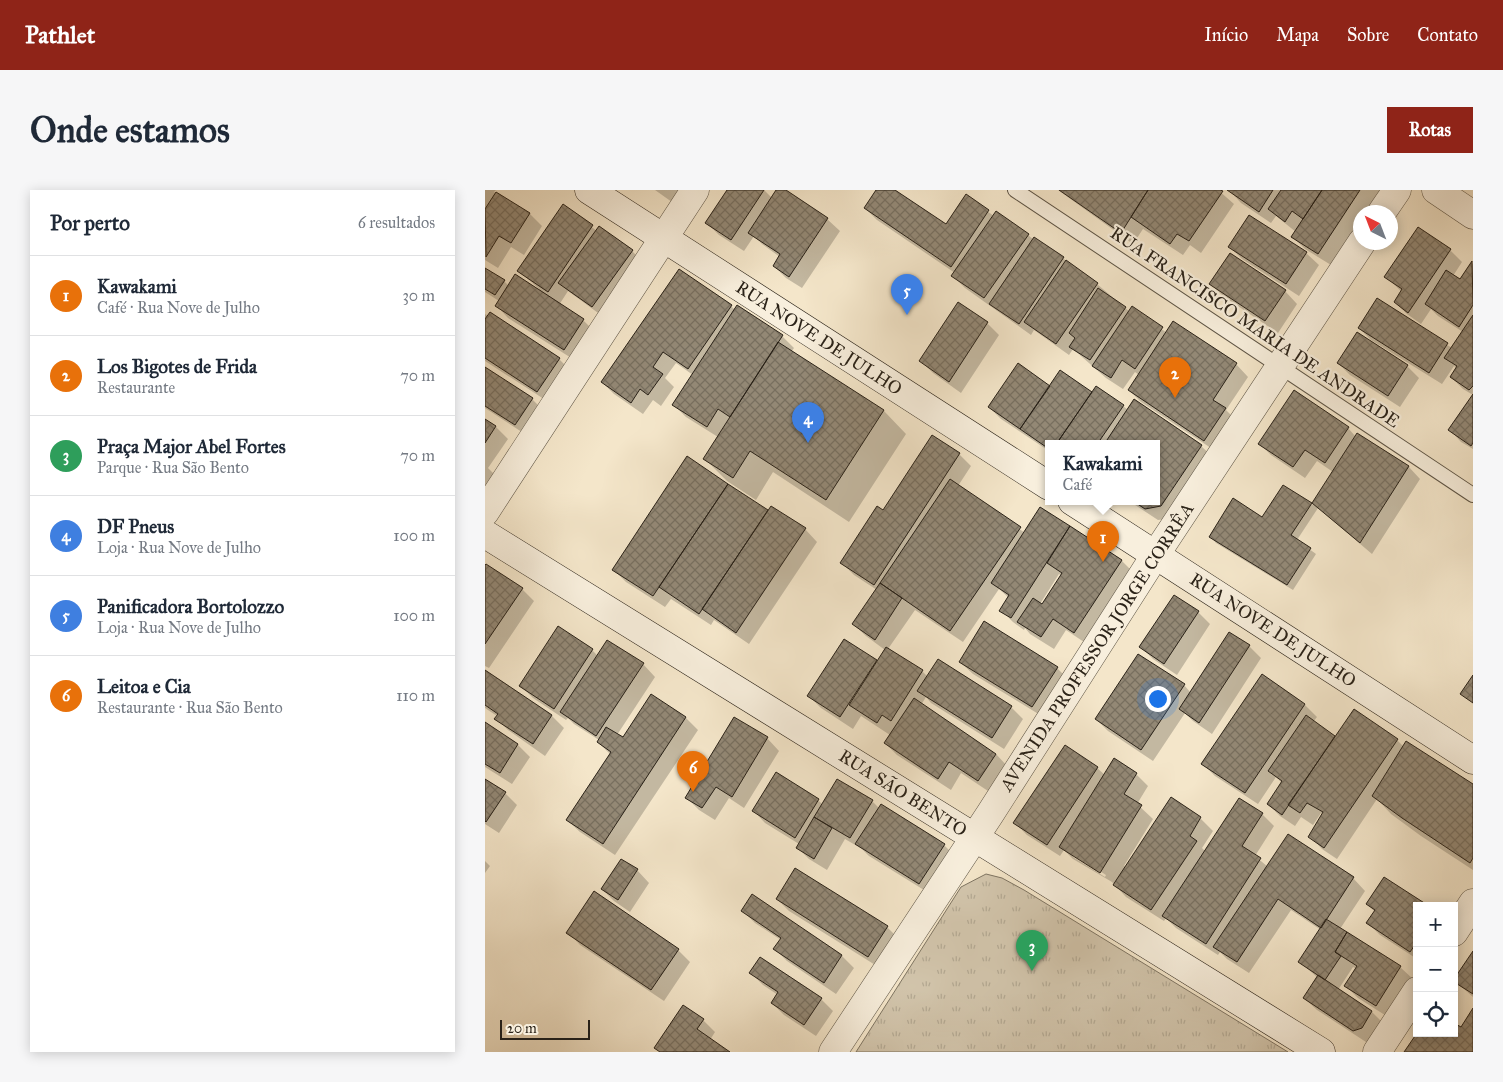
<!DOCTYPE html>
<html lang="pt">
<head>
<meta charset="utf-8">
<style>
  :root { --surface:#fff; --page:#f6f6f7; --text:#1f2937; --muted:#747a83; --line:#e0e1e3; --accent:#8f2418 }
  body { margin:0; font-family:"IM FELL Great Primer",serif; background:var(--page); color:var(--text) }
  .controls { position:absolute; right:15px; bottom:15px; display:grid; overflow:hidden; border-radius:0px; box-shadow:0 2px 12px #0003 }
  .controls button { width:45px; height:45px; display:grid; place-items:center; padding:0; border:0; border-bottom:1px solid var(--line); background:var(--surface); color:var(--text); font:25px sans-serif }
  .compass { position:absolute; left:868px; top:15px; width:45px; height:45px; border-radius:50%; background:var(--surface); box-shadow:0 2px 12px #0003; rotate:318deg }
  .scale { position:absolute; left:15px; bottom:12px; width:90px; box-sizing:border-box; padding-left:5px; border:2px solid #2a2218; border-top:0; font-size:14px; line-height:18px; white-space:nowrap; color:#2a2218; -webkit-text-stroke:4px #f8efdd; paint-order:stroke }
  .you { position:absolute; left:672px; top:508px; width:18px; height:18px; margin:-12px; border:4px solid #fff; border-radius:50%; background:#1a73e8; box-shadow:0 0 0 8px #1a73e833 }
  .badge { display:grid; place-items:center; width:32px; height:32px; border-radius:50%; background:var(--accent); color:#fff; font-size:16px; font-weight:700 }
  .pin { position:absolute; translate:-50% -41px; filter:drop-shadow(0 1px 2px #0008) }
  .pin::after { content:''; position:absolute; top:26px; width:18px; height:15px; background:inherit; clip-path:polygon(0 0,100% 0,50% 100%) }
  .popup { position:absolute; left:560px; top:250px; width:115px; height:65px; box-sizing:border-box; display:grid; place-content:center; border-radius:0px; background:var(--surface); filter:drop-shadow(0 1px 4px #0005); font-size:16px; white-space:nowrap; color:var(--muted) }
  .popup b { font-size:19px; color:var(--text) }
  .popup::after { content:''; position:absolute; left:50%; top:100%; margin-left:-10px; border:10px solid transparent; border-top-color:var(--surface) }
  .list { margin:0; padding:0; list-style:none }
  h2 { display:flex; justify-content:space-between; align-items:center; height:65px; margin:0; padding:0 20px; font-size:21px }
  h2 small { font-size:16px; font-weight:400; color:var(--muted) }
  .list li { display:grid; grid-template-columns:32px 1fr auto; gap:15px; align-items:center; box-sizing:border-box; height:80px; padding:0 20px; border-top:1px solid var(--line) }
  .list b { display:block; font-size:19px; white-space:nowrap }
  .list p { margin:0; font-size:16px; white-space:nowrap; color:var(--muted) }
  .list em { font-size:16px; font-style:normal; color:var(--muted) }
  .icon { flex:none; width:28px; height:28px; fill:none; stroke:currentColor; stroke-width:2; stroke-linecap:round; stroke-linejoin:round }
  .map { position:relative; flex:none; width:988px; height:862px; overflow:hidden; border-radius:0px }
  header { display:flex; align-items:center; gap:30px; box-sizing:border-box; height:70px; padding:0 25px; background:var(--accent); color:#fff }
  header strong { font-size:24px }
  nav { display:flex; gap:28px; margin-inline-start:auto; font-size:18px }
  .intro { display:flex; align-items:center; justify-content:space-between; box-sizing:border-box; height:120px; padding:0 30px }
  h1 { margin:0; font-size:35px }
  .button { padding:12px 22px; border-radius:0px; background:var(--accent); color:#fff; font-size:18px; font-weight:700 }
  main { display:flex; gap:30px; padding:0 30px }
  aside { flex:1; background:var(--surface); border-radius:0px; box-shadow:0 2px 12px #0003 }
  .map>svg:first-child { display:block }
</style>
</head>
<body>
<header>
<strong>Pathlet</strong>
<nav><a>Início</a><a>Mapa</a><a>Sobre</a><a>Contato</a></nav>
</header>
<div class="intro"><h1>Onde estamos</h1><a class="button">Rotas</a></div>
<main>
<aside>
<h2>Por perto<small>6 resultados</small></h2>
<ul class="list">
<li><span class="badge" style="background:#e8710a">1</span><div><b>Kawakami</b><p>Café · Rua Nove de Julho</p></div><em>30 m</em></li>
<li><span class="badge" style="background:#e8710a">2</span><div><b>Los Bigotes de Frida</b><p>Restaurante</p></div><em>70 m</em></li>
<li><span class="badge" style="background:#2e9e5b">3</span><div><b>Praça Major Abel Fortes</b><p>Parque · Rua São Bento</p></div><em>70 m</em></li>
<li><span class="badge" style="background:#3f7fe0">4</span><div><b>DF Pneus</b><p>Loja · Rua Nove de Julho</p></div><em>100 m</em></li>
<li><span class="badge" style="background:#3f7fe0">5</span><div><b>Panificadora Bortolozzo</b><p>Loja · Rua Nove de Julho</p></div><em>100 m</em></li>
<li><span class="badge" style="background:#e8710a">6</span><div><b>Leitoa e Cia</b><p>Restaurante · Rua São Bento</p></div><em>110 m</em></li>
</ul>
</aside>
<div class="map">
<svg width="988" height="862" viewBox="0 0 988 862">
  <defs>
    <pattern id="park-tufts" width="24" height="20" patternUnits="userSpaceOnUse" patternTransform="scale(1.25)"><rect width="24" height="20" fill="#d2c5ac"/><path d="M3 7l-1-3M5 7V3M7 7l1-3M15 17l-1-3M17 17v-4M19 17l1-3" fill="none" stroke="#b4a993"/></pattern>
    <pattern id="building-cross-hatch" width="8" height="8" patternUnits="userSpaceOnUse" patternTransform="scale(1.25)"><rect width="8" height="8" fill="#938875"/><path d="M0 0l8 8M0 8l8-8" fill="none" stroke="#786f5f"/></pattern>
  </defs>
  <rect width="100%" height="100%" fill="#f4e6ca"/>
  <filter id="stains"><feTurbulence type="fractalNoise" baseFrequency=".004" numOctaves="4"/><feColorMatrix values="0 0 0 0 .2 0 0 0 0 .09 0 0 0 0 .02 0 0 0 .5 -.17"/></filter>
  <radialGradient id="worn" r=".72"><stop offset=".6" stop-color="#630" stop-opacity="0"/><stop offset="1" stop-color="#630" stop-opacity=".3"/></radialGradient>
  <!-- park -->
  <path fill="url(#park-tufts)" stroke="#7e7462" d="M501 684 517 688 539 700 803 862H371L476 697Z"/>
  <!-- shadow -->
  <path fill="#0003" fill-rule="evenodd" d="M0 0H11L9 2 45 24 57 36 39 65 26 57 13 78 0 70Z
    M170 0H206L194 17Z
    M244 0H279L287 8 293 0H299L342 29 355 41 317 98 301 88 289 76 295 67 277 54 269 46 259 61 234 45 222 33Z
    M392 0H408L461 35 481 6 509 26 543 45 549 50 578 68 585 75 612 94 645 122 647 118 682 143 689 133 751 174 763 187 741 220 752 231 732 262 656 212 644 200 654 185 650 182 638 199 621 188 588 159 584 165 549 140 546 145 480 98 468 86 470 83 392 30 380 18Z
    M573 0H733L749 14 716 63 705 55 698 65 658 39 648 54Z
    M744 0H895L880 22H876V30L846 75 820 59 808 47 811 42 791 26 786 33 756 13Z
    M78 16 112 41 147 61 159 73 120 128 83 101 74 115 98 130 110 142 91 171 23 128 11 115 14 111 0 102V79L19 91 24 96 53 101 54 99 34 81Z
    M765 27 821 63 834 75 814 106 757 69 745 57Z
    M965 60 977 72 968 86 976 90 988 73V205L978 199 966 187 972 179 969 176 957 194 886 150 874 138 892 110 967 158 978 142 953 126 946 119 936 134 922 124 910 112 917 102 901 87Z
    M746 65 800 101 812 114 793 143 738 106 726 94Z
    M474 114 502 133 514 145 476 203 448 183 436 171Z
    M246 116 250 120 297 146 309 158 306 162 399 221 421 244 364 332 288 282 271 310 242 291 219 268 233 247 201 227 189 215 208 185 191 173 180 188 189 197 176 216 168 210 158 224 129 204 117 192Z
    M0 124 74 169 86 181 65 213 0 171Z
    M853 173 922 176 934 188 915 217 865 185Z
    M0 178 47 209 59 221 43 246 0 218Z
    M565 197 607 204 638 216 643 220 716 256 729 268 688 328 673 330 644 311H672V253H564V261L516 229 504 217Z
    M988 206V259L976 252 964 239Z
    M0 230 11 237 23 249 3 278 15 290 0 311Z
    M863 238 871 247 923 276 935 289 887 364 833 318 812 350 831 364 808 400 731 353 726 347 778 328 799 297 827 315 848 282 832 271 820 288 786 265 774 253Z
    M474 264 486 276 473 296 540 343 555 319 637 371 649 383 602 454 581 440 569 459 545 444 540 438 539 440 528 432 516 420 524 408 514 399 478 452 430 420 403 459 437 481 443 487 453 471 526 517 538 529 519 559 446 513 441 507 436 515 511 564 523 577 506 603 476 583 466 600 412 565 400 553 405 545 376 526 368 539 336 518 324 506 360 451 393 472 400 460 381 446 368 434 392 400 369 385 357 373 398 322ZM574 384 577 386 558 416 555 414Z
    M202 267 283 322 320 339 332 352 264 454 229 430 226 435 186 409 180 417 141 392 129 380Z
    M0 377 37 399 49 411 4 478 0 476Z
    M713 422 725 434 692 485 668 469 656 457Z
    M74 438 107 460 113 466 158 474 170 487 132 545 138 549 167 506 201 528 213 540 130 665 95 642 82 630 125 564 113 552 114 550 89 534 83 528 81 530 48 508 36 496Z
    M745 443 764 456 776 468 727 544 708 531 700 523 668 571 623 541 611 529 699 495 706 503Z
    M475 472 572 478 584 490 560 528 488 484Z
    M0 481 67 526 79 538 60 566 23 540 11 528 12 526 0 518Z
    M777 486 820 515 832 527 828 532 851 547 912 550 919 557 922 553 988 595V680L936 646 906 624 892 609 852 669 837 659 825 646 838 624 836 623 828 635 816 627 810 636 795 626 783 614 797 593 791 587 773 614 730 586 718 574Z
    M250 529 282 548 294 561 259 618 244 608 230 630 214 620 201 607Z
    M0 534 32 554 45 567 27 594 0 577Z
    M612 578 620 585 651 584 663 596 652 614 668 629 639 676 641 677 686 609 715 628 728 641 717 658 720 661 777 624 789 636 770 666 783 677 868 688 880 701 855 739 915 777 928 789 903 827 873 808 861 796 872 779 868 777 853 800 887 822 899 834 889 849 881 852 832 820 819 808 833 788 815 772 836 740 806 720 764 783 742 769 735 762 733 765 691 738 681 728 679 731 641 707 627 692 588 669 579 660 575 666 542 645 530 633ZM588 664 621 685 620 687 588 667Z
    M0 590 20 603 32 615 14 643 0 634Z
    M333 610 338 615 387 611 394 618 459 655 471 667 447 705 384 666 377 659 360 649 342 680 324 669 312 657 314 654 280 633 268 620Z
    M136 670 152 680 164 693 145 722 129 711 117 699Z
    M0 671 5 676 0 683Z
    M267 706 357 766 369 778 351 804 302 771 290 759 296 750 270 733 258 721Z
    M292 709 402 737 414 749 395 778 304 721Z
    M882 714 932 716V769L895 745 883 733 890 722Z
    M83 742 193 760 205 772 179 811 95 755Z
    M988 763V807L970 791Z
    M266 783 336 809 348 821 331 846 299 825 287 813 293 805 278 795Z
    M218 830 230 842 225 850 243 862H175Z"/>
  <!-- building -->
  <path fill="url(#building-cross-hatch)" stroke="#2a2218" d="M242 0H279L246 50 220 33Z
    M291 0H301L343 28 304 87 288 76 295 64 263 43Z
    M391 0H410L461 34 481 4 504 20 466 77 379 18Z
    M574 0H663L636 43Z
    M663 0H735L738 1 704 51 692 44 685 54 646 27Z
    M742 0H788L774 22Z
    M796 0H837L818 29 807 21 800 32 783 19Z
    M837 0H875L833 64 806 47Z
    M11 2 45 23 26 53 14 46 1 67 0 19Z
    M78 14 108 35 63 102 32 81Z
    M511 21 544 44 499 108 466 86Z
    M764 25 822 62 801 94 743 57Z
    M114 36 148 60 107 117 73 93Z
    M933 37 966 59 923 123 909 112 917 99 899 87Z
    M549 47 579 67 534 134 504 114Z
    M745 63 801 100 780 131 724 94Z
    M581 70 613 93 571 154 539 132Z
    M987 71 988 115 974 137 940 114 961 80 975 89Z
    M0 78 20 90 10 105 0 99Z
    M194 79 247 115 203 179 178 162 168 177 178 184 163 205 155 199 146 213 116 192Z
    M30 84 99 129 79 160 10 116Z
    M613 98 641 117 605 170 584 157 590 148 584 143Z
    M892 108 963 153 944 183 873 138Z
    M473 112 503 132 464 192 434 171Z
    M252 115 298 145 245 227 233 219 222 237 187 215Z
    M647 116 678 137 650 179 637 170 626 188 607 176Z
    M5 122 75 168 52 202 0 168V129Z
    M988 125V196L984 200 965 187 972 176 959 168Z
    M688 131 752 173 728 210 741 218 719 251 643 200Z
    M872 142 923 175 903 206 852 173Z
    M293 152 399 220 341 310 265 261 248 288 218 269Z
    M533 173 565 196 535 239 503 217Z
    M0 177 48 208 30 235 0 216Z
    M575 180 607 202 572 253H564V259L535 239Z
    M611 196 639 215 613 253H572Z
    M809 200 864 237 840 273 820 260 808 277 773 254Z
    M988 204V253L986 256 963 240Z
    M649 209 717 255 676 316 660 319 648 311H672V253H620Z
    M0 229 11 236 0 253Z
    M872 243 924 276 875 353 827 313Z
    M447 245 475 263 389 395 355 373 392 316 398 320Z
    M202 266 243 294 168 406 127 380Z
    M465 289 536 337 465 441 395 393Z
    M243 294 283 320 214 424 174 397Z
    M798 295 827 313 806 345 826 358 802 395 724 347 748 308 777 327Z
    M286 316 321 338 251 443 217 419Z
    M555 317 585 336 526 428 514 421 524 405 506 393Z
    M585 336 637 370 589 443 568 429 556 447 532 432 548 408 557 414 577 383 562 373Z
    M1 374 38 398 0 454V375Z
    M395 393 417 408 390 450 367 434Z
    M689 405 714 421 679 474 654 457Z
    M499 431 573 477 547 517 474 472Z
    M73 436 108 459 69 519 34 496Z
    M744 442 765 455 714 533 694 519Z
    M359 449 392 470 355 527 322 506Z
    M122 450 159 473 111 546 75 522Z
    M401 457 438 480 406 531 397 525 392 533 364 515Z
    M653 464 700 494 656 560 610 529Z
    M453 469 527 516 507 548 432 501Z
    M0 480 67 525 48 554 9 529 13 524 0 515Z
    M777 484 820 514 760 603 716 574Z
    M988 485V513L975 504Z
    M166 504 201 527 118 654 81 630 126 562 112 552 121 537 138 547Z
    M429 508 511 564 493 591 464 572 453 589 399 553Z
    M869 519 913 549 839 658 823 647 838 622 822 613 815 623 803 615Z
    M821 525 850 546 797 625 782 614 797 591 783 581Z
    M249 527 283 547 247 607 231 597 217 618 200 608Z
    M0 532 33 554 15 583 0 574Z
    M921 551 988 594V668L985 673 917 628 887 606Z
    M580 555 613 577 562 655 528 633Z
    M629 568 652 583 639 604 657 615 615 683 574 657Z
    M291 582 334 609 310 648 267 621Z
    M0 589 21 602 1 632 0 631Z
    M352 589 388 610 365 648 329 627Z
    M686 607 716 627 705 646 712 651 666 720 628 695Z
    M754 608 778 623 757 656 776 668 721 754 677 726Z
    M396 614 460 654 434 694 370 654Z
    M329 627 347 638 329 669 311 658Z
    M803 644 869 687 836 738 793 709 752 772 728 757Z
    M136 669 153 679 133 710 116 699Z
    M310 678 403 736 383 767 291 709Z
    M899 687 944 716H932V752L925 762 881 733 890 720 881 714Z
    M109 701 194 759 166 800 81 743Z
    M267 704 357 765 339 793 288 759 296 748 256 721Z
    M841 729 862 742 850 762 856 766 840 790 813 772Z
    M862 742 916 776 891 816 859 796 872 776 850 762Z
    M988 761V804L969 792V789Z
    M275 767 337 808 319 835 286 813 293 802 264 783Z
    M833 785 887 821 877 838 868 841 818 808Z
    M198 815 219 829 212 839 245 862H175L169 858Z
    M988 818V862H919L932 843H969V833L976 837Z"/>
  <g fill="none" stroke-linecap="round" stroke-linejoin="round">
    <!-- lane casing -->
    <g stroke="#5c5344" stroke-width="16">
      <path id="lane" d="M530 0 988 305"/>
    </g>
    <!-- street casing -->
    <g stroke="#5c5344" stroke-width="29">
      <path id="street" d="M951 0 988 25
        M897 22 912 0
        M0 322 210 0
        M969 742 988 713
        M348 862 505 624 671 364 877 52
        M892 862 932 801"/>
    </g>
    <!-- secondary casing -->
    <g stroke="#2a2218" stroke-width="29">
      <path id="secondary" d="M104 0 564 296
        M587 311 988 570
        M0 344 836 862"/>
    </g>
    <!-- lane -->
    <use href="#lane" stroke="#f8efdd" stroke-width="14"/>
    <!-- street -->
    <use href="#street" stroke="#f8efdd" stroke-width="28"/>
    <!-- secondary -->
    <use href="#secondary" stroke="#f8efdd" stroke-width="28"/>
  </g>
  <g text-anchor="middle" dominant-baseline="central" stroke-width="4.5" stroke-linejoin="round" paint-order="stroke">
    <!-- street labels -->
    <g font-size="18" fill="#2a2218" stroke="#f8efdd">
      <text transform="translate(770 137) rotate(34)">RUA FRANCISCO MARIA DE ANDRADE</text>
      <text transform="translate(334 148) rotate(33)">RUA NOVE DE JULHO</text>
      <text transform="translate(788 440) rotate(33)">RUA NOVE DE JULHO</text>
      <text transform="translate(612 457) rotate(-57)">AVENIDA PROFESSOR JORGE CORRÊA</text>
      <text transform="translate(418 603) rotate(32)">RUA SÃO BENTO</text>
    </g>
  </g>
  <rect width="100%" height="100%" filter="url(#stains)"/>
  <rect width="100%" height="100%" fill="url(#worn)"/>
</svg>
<div class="controls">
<button>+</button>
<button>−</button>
<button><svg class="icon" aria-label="locate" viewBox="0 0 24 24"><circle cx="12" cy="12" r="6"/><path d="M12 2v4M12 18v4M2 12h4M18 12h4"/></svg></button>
</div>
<svg class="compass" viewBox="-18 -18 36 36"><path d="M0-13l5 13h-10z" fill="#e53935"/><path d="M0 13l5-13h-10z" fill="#747a83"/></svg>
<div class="scale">20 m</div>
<div class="you"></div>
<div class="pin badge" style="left:618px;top:372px;background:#e8710a">1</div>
<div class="popup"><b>Kawakami</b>Café</div>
<div class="pin badge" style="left:690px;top:208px;background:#e8710a">2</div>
<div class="pin badge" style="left:547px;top:781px;background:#2e9e5b">3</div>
<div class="pin badge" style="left:323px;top:253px;background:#3f7fe0">4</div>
<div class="pin badge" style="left:422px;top:125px;background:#3f7fe0">5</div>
<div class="pin badge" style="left:208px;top:602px;background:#e8710a">6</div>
</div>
</main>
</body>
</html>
